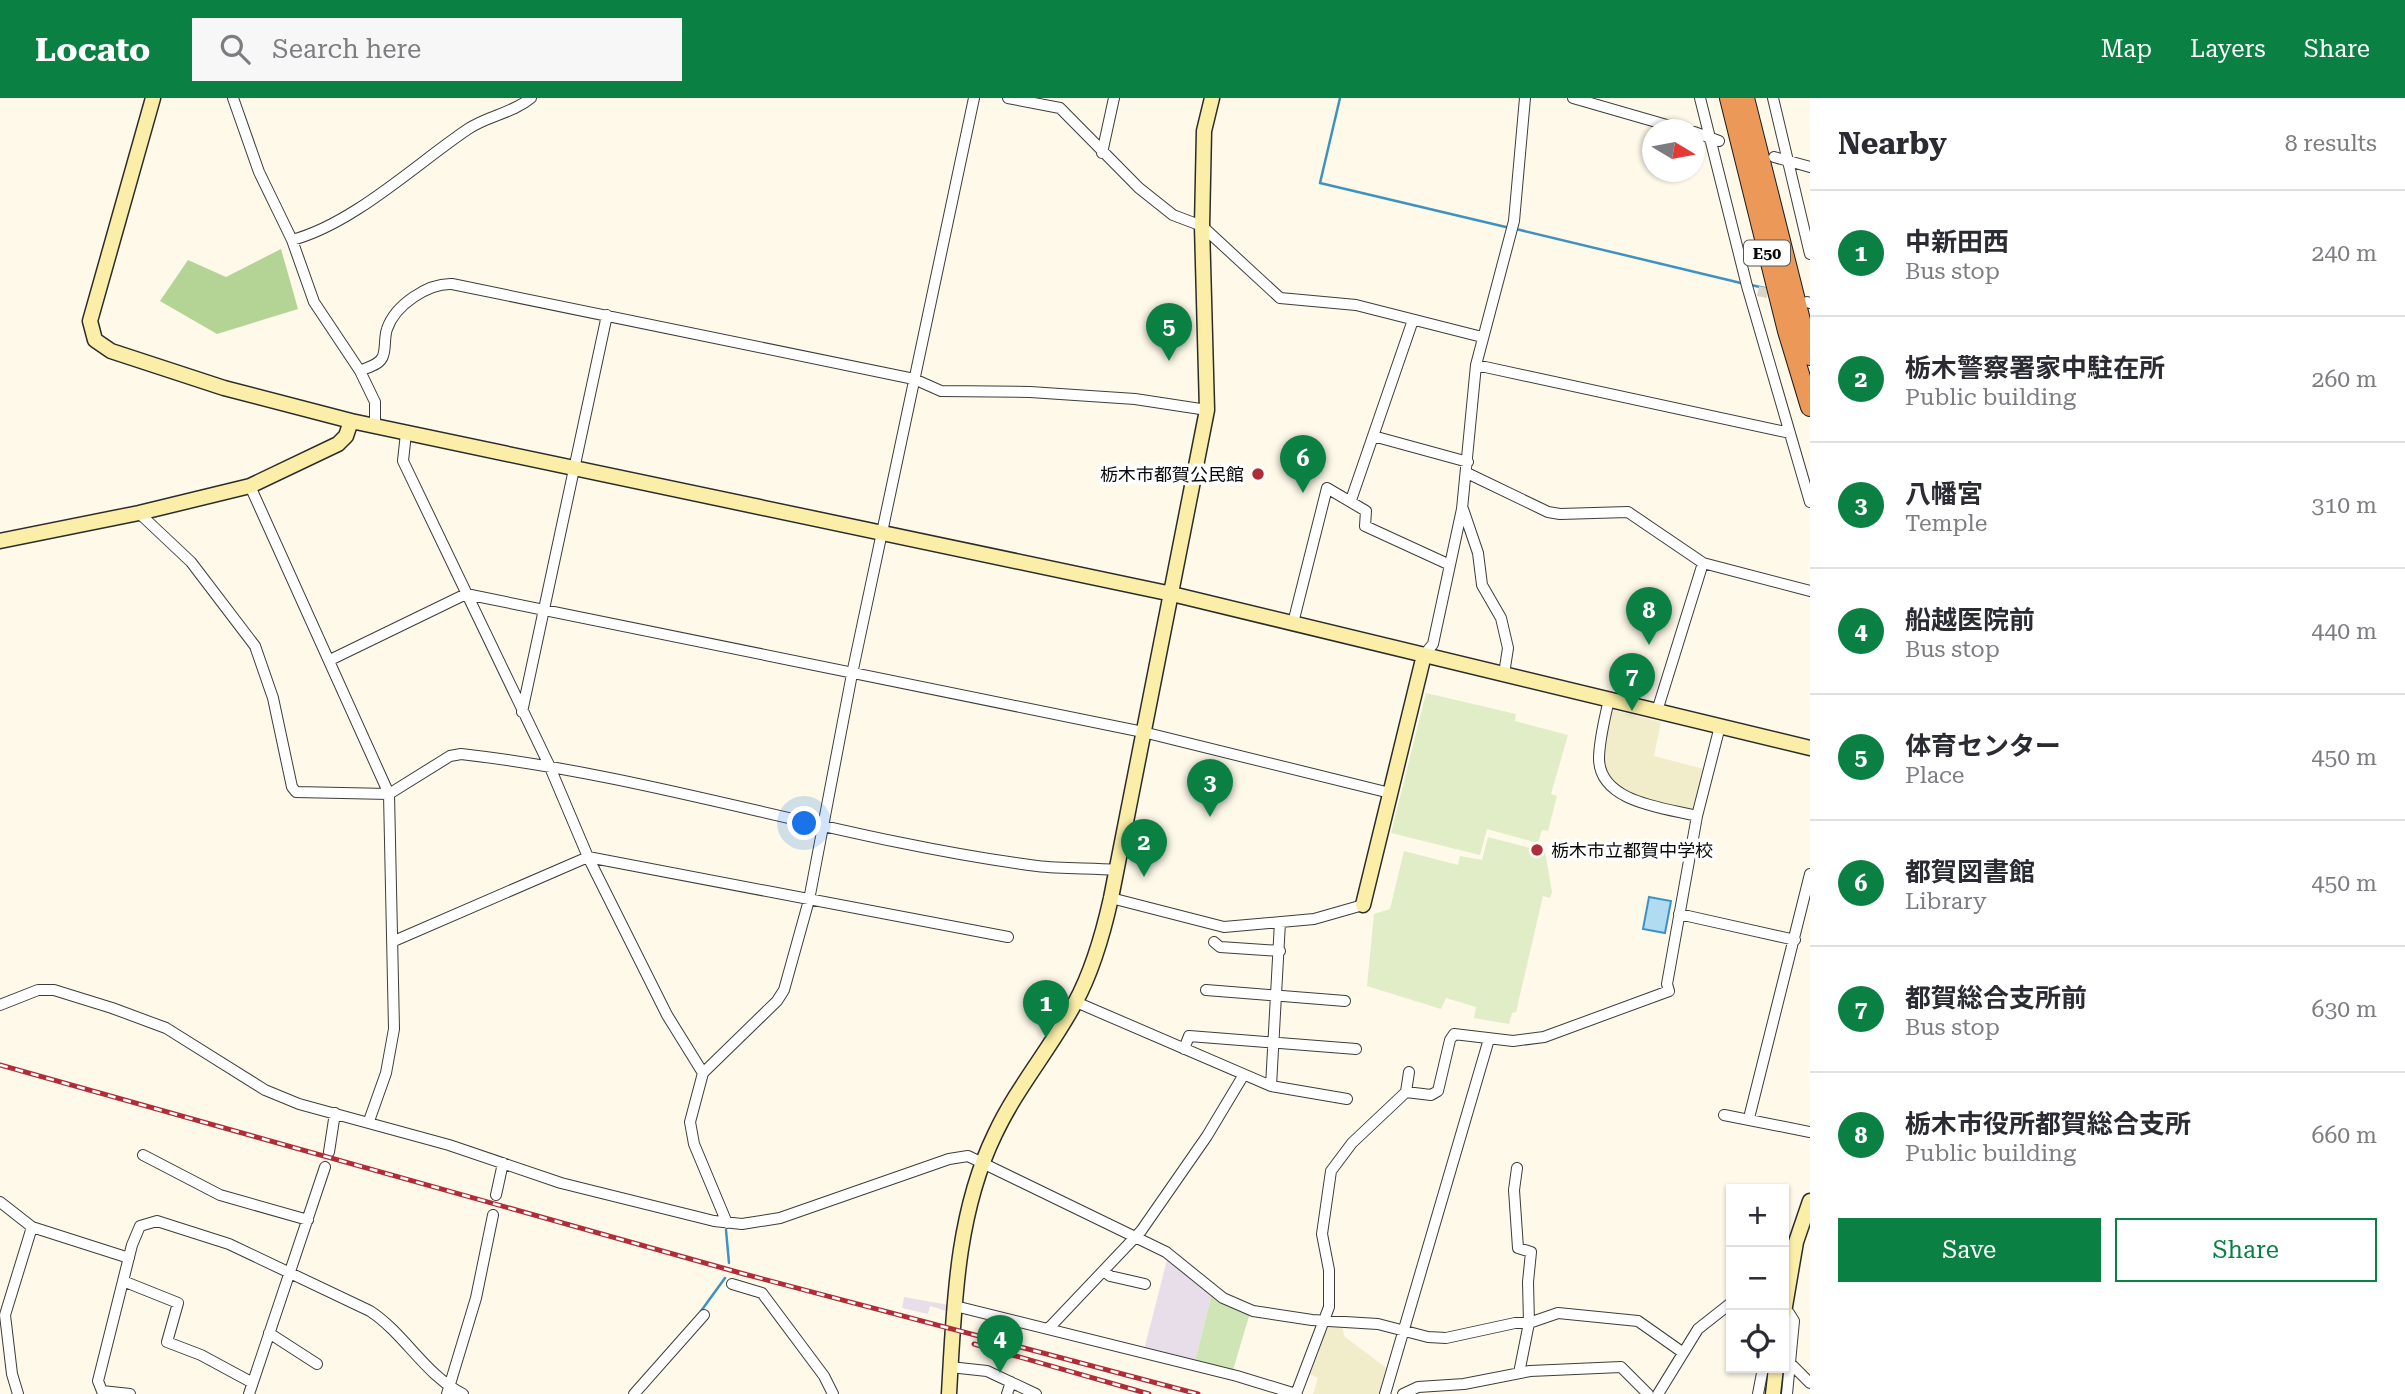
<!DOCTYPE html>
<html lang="en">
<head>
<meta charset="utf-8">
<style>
  :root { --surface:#fff; --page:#f7f7f7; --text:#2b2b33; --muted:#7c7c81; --line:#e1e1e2; --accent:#0b8043 }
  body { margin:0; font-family:"Roboto Serif","Noto Sans JP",serif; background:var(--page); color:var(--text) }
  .controls { position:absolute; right:21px; bottom:21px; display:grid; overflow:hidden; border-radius:0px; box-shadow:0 2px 5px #0004 }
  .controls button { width:63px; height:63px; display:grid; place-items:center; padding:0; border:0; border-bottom:2px solid var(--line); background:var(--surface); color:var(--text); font:35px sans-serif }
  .compass { position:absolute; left:1642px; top:21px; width:63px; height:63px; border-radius:50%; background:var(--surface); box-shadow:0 2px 5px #0004; rotate:100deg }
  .you { position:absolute; left:805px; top:726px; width:24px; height:24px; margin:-18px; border:5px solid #fff; border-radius:50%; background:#1a73e8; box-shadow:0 0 0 10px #1a73e833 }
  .badge { display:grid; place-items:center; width:46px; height:46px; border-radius:50%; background:var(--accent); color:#fff; font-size:23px; font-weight:700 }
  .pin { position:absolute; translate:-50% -58px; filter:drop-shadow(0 2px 4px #0008) }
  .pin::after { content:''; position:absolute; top:37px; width:24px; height:21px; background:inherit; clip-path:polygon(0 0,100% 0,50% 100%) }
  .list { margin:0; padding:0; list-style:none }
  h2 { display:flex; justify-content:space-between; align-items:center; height:91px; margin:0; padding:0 28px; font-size:30px }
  h2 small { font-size:23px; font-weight:400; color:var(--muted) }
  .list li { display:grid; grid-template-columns:46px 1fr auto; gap:21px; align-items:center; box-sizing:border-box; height:126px; padding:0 28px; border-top:2px solid var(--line) }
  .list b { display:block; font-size:26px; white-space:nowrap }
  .list p { margin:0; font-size:23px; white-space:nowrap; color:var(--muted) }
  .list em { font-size:23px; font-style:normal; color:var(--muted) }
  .actions { display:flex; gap:14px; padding:21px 28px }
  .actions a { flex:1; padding:16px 0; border:2px solid var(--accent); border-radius:0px; text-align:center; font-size:24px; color:var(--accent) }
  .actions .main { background:var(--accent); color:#fff }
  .icon { flex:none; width:38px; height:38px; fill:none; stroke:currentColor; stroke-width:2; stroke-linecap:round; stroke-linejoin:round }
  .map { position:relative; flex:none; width:1810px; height:1296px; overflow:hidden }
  header { display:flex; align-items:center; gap:42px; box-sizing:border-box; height:98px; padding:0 35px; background:var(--accent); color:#fff }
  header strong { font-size:33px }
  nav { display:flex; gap:38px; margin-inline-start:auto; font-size:24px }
  .search { width:490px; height:63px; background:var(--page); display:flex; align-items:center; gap:18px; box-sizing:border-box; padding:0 24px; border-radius:0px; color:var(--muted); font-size:26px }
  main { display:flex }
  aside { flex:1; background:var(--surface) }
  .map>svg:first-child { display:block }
</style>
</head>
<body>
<header>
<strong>Locato</strong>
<div class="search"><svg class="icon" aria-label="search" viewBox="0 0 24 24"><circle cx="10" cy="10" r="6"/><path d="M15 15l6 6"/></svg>Search here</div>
<nav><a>Map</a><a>Layers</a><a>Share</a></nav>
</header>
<main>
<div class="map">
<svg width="1810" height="1296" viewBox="0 0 1810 1296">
  <rect width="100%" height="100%" fill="#fef9e9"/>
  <!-- industrial -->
  <path fill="#e8dee9" d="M1167 1162 1212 1195 1195 1263 1144 1252Z
    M904 1199 949 1207V1214L930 1208 928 1216 902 1210Z"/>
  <!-- farmland -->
  <path fill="#f1edcb" d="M1609 611 1661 624 1654 658 1704 671 1692 713 1627 698 1622 693 1606 673 1602 651Z
    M1327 1223 1342 1225 1344 1238 1389 1272 1382 1296H1313L1318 1280 1307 1275Z"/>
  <!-- green -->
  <path fill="#cfe5b5" d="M1212 1195 1250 1215 1233 1272 1195 1263Z"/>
  <!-- forest -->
  <path fill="#b4d496" d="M281 151 298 211 217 236 160 203 188 162 226 179Z"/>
  <!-- pitch -->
  <path fill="#e1edc7" d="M1426 595 1516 616 1515 623 1568 637 1551 696 1557 698 1548 733 1542 732 1538 745 1487 731 1480 757 1391 735Z
    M1488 739 1545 754 1552 794 1550 800 1543 798 1516 914 1512 915 1509 926 1474 920 1476 909 1446 900 1441 911 1367 888 1374 816 1390 811 1404 753 1458 767 1460 758 1482 762Z"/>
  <!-- water -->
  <path fill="#b1dbf1" stroke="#3d92c4" stroke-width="2" d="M1649 799 1671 803 1665 835 1643 831Z"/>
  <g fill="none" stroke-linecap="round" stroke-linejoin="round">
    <!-- stream -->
    <path stroke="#3d92c4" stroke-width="2.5" d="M1340 0 1320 85 1510 130
      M1516 131 1745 186
      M1751 187 1769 191
      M726 1132 729 1165
      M701 1213 725 1180"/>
    <!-- street-tunnel -->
    <path stroke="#d9d5c8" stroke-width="10" stroke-dasharray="10 5" stroke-linecap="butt" d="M1758 193 1782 198"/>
    <!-- street casing -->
    <g stroke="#3d3d3d" stroke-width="12">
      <path id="street" d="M233 0 259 74 292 142 314 204 360 273 375 304V328
        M1008 0 1060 10 1139 90 1173 117 1202 128 1280 200 1356 207 1482 239
        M1573 0 1684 32
        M1700 0 1747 188 1810 404
        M1773 0 1810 156
        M1694 34 1719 43
        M1102 55 1114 0
        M1774 59 1810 69
        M292 142C353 126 416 66 468 31 487 18 513 15 531 0
        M1807 204 1810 205
        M1476 267 1790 335
        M360 273C368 269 380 267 383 258 386 250 384 239 387 231 395 207 428 185 452 186L914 281 941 293 1030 294 1135 301 1207 312
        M406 335 403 363 549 667 588 759 667 917 703 975
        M1373 338 1468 364
        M1467 375 1548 414 1560 416 1628 414 1703 465 1810 493
        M250 388 389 696 394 931 386 975 369 1023
        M1351 402 1413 222
        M1463 411 1478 455 1482 487 1501 520 1508 550 1504 576
        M139 415 191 464 255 548 273 600 292 689 296 694 389 696 450 658 461 656C656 678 843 743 1037 768 1063 771 1091 770 1117 772
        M1293 525 1327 390 1366 413 1365 428 1450 467
        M1424 557 1433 546 1462 411 1476 267 1514 123 1525 0
        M330 562 466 496 1143 634 1390 695
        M1609 601C1605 620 1599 642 1599 661 1600 705 1666 710 1697 718
        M1657 613 1703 465
        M522 614 607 217
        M1111 800 1224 829 1314 821 1363 807
        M1679 816 1795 842
        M394 843 588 759 1008 839
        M1214 844 1220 849 1280 853
        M1206 892 1345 903
        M1076 904 1271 988 1347 1001
        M0 907 38 892H54L112 910 166 930 265 992 299 1006 449 1047 561 1085 714 1123 742 1126 780 1120 949 1061 968 1058 1166 1154 1223 1200 1253 1213 1312 1222 1378 1226 1428 1239 1446 1240 1515 1225H1529L1558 1215 1638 1223 1682 1254
        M1184 951 1189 938 1356 951
        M1271 988 1280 824
        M1406 994 1431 997 1438 993 1450 942 1454 936 1513 943 1544 939 1669 893 1667 886 1697 718 1720 628
        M1724 1017 1810 1034
        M1749 1020 1810 776
        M329 1054 335 1015
        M143 1057 220 1097 308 1122
        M1517 1070 1514 1092 1518 1150 1531 1154 1528 1184 1529 1225 1519 1275
        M496 1097 503 1065
        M0 1104 32 1129 129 1160
        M727 1125 694 1046 690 1024 703 975 777 903 784 892 809 802 852 576 974 0
        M1104 1173 1110 1178 1145 1186
        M123 1183 178 1205 167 1244 201 1257 251 1284
        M732 1186 762 1195 824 1278 833 1296
        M955 1208 1237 1278 1296 1296
        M1784 1214 1789 1215 1794 1223 1787 1296
        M1049 1230 1141 1133 1207 1038 1243 978
        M269 1235 317 1266
        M1790 1265 1810 1285
        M950 1269 987 1273 1036 1296
        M18 1296 12 1276 5 1217 32 1129
        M130 1296 102 1293 98 1283 132 1147 140 1128 157 1123 229 1146 370 1213C405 1236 425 1277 463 1296
        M249 1296 325 1069
        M447 1296 476 1200 493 1117
        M634 1296 704 1217
        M1007 1296 1011 1284
        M1296 1296 1329 1209V1172L1322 1136 1331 1073 1352 1045 1406 994 1409 974
        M1385 1296 1489 941
        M1403 1296 1418 1289 1464 1286 1530 1273 1621 1269 1648 1296
        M1658 1296 1698 1231 1731 1205
        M1758 1296 1763 1270"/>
    </g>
    <!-- secondary casing -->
    <g stroke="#2c2c2c" stroke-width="17">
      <path id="secondary" d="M153 0 90 223 95 242 111 253 224 290 351 323 1172 496 1810 650
        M0 443 139 415 250 388 338 346 346 338 351 323
        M1363 807 1424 557
        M1784 1214 1796 1144 1810 1103
        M949 1296C954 1209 956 1116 995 1036 1017 989 1051 950 1075 905 1093 872 1103 836 1111 800L1207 312 1202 128 1204 33 1212 0
        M1773 1296 1776 1270"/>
    </g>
    <!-- highway casing -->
    <g stroke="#1b1b1b" stroke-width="20">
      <path id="highway" d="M1729 0 1787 233 1810 309
        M1745 0 1810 258"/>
    </g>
    <!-- street -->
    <use href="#street" stroke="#fff" stroke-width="10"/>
    <!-- secondary -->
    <use href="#secondary" stroke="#faeea8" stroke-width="14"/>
    <!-- highway -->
    <use href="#highway" stroke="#eb9859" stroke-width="18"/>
    <!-- rail casing -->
    <g stroke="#b02c36" stroke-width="5">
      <path id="rail" d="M0 967 744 1176 1198 1296
        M974 1246 1149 1296"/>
    </g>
    <!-- rail -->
    <use href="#rail" stroke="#fff" stroke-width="2.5" stroke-dasharray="8" stroke-linecap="butt"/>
  </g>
  <!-- markers -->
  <g fill="#b02c36" stroke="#fff" stroke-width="2.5">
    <circle cx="1258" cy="376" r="7"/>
    <circle cx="1537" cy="752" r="7"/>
  </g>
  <g text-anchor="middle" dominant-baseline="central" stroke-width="7" stroke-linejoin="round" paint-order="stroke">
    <!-- shield labels -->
    <rect fill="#fff" stroke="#545454" stroke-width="2" x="1744" y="142.5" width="46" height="25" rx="5"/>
    <g font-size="16" font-weight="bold" fill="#0a0a0a">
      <text x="1767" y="155">E50</text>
    </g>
    <!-- poi labels -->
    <g font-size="18" fill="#0a0a0a" stroke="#fff" text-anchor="end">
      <text x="1244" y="376">栃木市都賀公民館</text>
      <text x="1551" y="752" text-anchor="start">栃木市立都賀中学校</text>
    </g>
  </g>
</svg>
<div class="controls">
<button>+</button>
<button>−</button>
<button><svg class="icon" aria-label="locate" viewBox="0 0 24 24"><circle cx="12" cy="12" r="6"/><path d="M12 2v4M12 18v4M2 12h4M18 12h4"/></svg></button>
</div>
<svg class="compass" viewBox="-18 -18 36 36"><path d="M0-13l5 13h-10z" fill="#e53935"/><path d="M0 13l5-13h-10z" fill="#7c7c81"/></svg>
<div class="you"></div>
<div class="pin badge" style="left:1046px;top:940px">1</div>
<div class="pin badge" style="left:1144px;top:779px">2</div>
<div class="pin badge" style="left:1210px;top:719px">3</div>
<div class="pin badge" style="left:1000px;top:1275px">4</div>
<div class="pin badge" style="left:1169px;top:263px">5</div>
<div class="pin badge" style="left:1303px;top:395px">6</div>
<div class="pin badge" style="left:1632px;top:613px">7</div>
<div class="pin badge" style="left:1649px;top:547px">8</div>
</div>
<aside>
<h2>Nearby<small>8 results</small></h2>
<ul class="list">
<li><span class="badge">1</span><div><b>中新田西</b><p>Bus stop</p></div><em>240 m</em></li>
<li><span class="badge">2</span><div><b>栃木警察署家中駐在所</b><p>Public building</p></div><em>260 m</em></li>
<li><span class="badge">3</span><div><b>八幡宮</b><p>Temple</p></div><em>310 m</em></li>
<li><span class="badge">4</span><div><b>船越医院前</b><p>Bus stop</p></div><em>440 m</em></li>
<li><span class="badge">5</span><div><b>体育センター</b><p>Place</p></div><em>450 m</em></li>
<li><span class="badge">6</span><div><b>都賀図書館</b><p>Library</p></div><em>450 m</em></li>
<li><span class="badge">7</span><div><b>都賀総合支所前</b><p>Bus stop</p></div><em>630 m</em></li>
<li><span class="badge">8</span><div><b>栃木市役所都賀総合支所</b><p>Public building</p></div><em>660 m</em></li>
</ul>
<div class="actions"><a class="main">Save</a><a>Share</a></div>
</aside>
</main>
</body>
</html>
